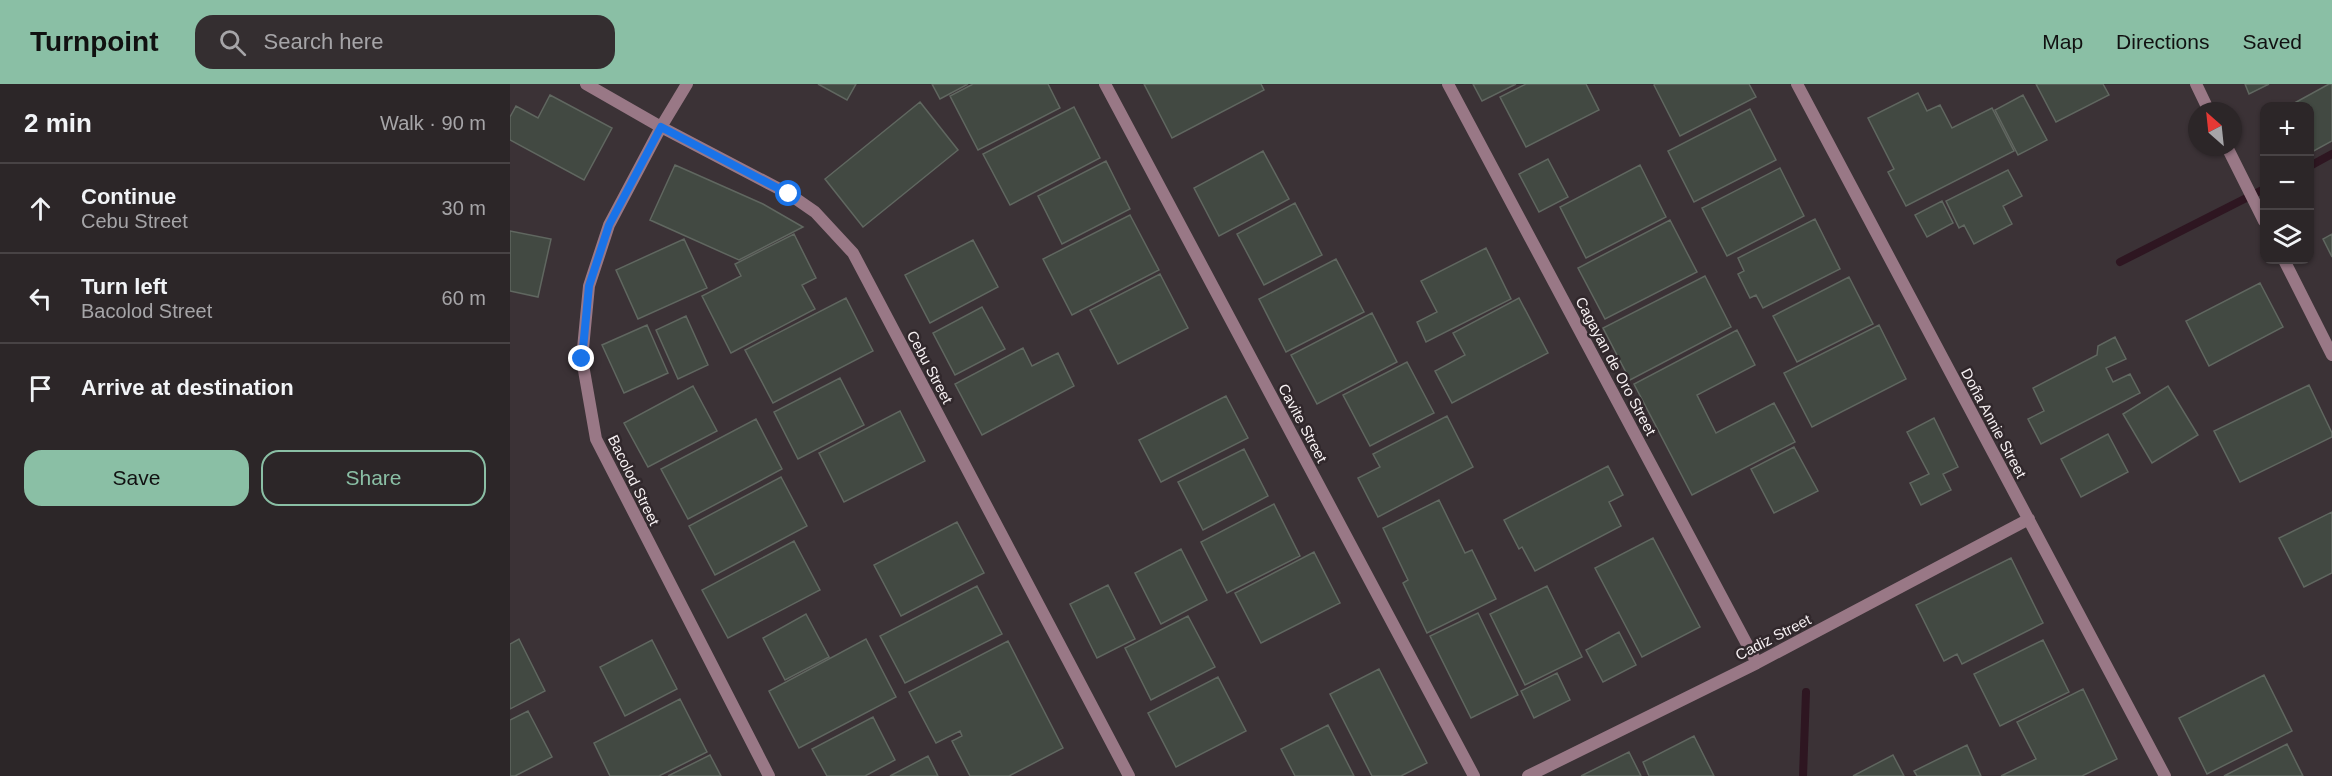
<!DOCTYPE html>
<html lang="en">
<head>
<meta charset="utf-8">
<style>
  :root { --surface:#2c2628; --page:#342e30; --text:#f1f3f6; --muted:#a6a5a8; --line:#484345; --accent:#8abfa5 }
  body { margin:0; font-family:Arial,sans-serif; background:var(--page); color:var(--text) }
  .controls { position:absolute; right:18px; top:18px; display:grid; overflow:hidden; border-radius:12px; box-shadow:0 2px 4px #0004 }
  .controls button { width:54px; height:54px; display:grid; place-items:center; padding:0; border:0; border-bottom:2px solid var(--line); background:var(--surface); color:var(--text); font:30px sans-serif }
  .compass { position:absolute; left:1678px; top:18px; width:54px; height:54px; border-radius:50%; background:var(--surface); box-shadow:0 2px 4px #0004; rotate:333deg }
  .stop { position:absolute; width:18px; height:18px; margin:-14px; border:4px solid #1a73e8; border-radius:50%; background:#fff }
  .stop.end { background:#1a73e8; border-color:#fff; box-shadow:0 2px 6px #0008 }
  .list { margin:0; padding:0; list-style:none }
  h2 { display:flex; justify-content:space-between; align-items:center; height:78px; margin:0; padding:0 24px; font-size:26px }
  h2 small { font-size:20px; font-weight:400; color:var(--muted) }
  .list li { display:grid; grid-template-columns:39px 1fr auto; gap:18px; align-items:center; box-sizing:border-box; height:90px; padding:0 24px; border-top:2px solid var(--line) }
  .list b { display:block; font-size:22px; white-space:nowrap }
  .list p { margin:0; font-size:20px; white-space:nowrap; color:var(--muted) }
  .list em { font-size:20px; font-style:normal; color:var(--muted) }
  .actions { display:flex; gap:12px; padding:18px 24px }
  .actions a { flex:1; padding:14px 0; border:2px solid var(--accent); border-radius:18px; text-align:center; font-size:21px; color:var(--accent) }
  .actions .main { background:var(--accent); color:#111 }
  .icon { flex:none; width:33px; height:33px; fill:none; stroke:currentColor; stroke-width:2; stroke-linecap:round; stroke-linejoin:round }
  .map { position:relative; flex:none; width:1822px; height:692px; overflow:hidden }
  header { display:flex; align-items:center; gap:36px; box-sizing:border-box; height:84px; padding:0 30px; background:var(--accent); color:#111 }
  header strong { font-size:28px }
  nav { display:flex; gap:33px; margin-inline-start:auto; font-size:21px }
  .search { width:420px; height:54px; background:var(--page); display:flex; align-items:center; gap:15px; box-sizing:border-box; padding:0 21px; border-radius:18px; color:var(--muted); font-size:22px }
  main { display:flex }
  aside { flex:1; background:var(--surface) }
  .map>svg:first-child { display:block }
</style>
</head>
<body>
<header>
<strong>Turnpoint</strong>
<div class="search"><svg class="icon" aria-label="search" viewBox="0 0 24 24"><circle cx="10" cy="10" r="6"/><path d="M15 15l6 6"/></svg>Search here</div>
<nav><a>Map</a><a>Directions</a><a>Saved</a></nav>
</header>
<main>
<aside>
<h2>2 min<small>Walk · 90 m</small></h2>
<ul class="list">
<li><svg class="icon" aria-label="ahead" viewBox="0 0 24 24"><path d="M12 20V5M6 11l6-6 6 6"/></svg><div><b>Continue</b><p>Cebu Street</p></div><em>30 m</em></li>
<li><svg class="icon" aria-label="left" viewBox="0 0 24 24"><path d="M17 20v-9H6M10 6l-5 5 5 5"/></svg><div><b>Turn left</b><p>Bacolod Street</p></div><em>60 m</em></li>
<li><svg class="icon" aria-label="arrive" viewBox="0 0 24 24"><path d="M6 21V4h12l-3 4 3 4H6"/></svg><div><b>Arrive at destination</b></div></li>
</ul>
<div class="actions"><a class="main">Save</a><a>Share</a></div>
</aside>
<div class="map">
<svg width="1822" height="692" viewBox="0 0 1822 692">
  <rect width="100%" height="100%" fill="#3b3236"/>
  <g fill="none" stroke-linecap="round" stroke-linejoin="round">
    <!-- stream -->
    <path stroke="#2e1621" stroke-width="8" d="M1800 82 1822 70
      M1610 178 1754 105
      M1293 692 1296 608"/>
  </g>
  <!-- building -->
  <path fill="#424942" stroke="#606760" stroke-width="1.5" d="M308 0H346L337 16Z
    M422 0H458L430 15Z
    M463 0H538L550 24 468 66 440 12Z
    M634 0H751L754 6 662 54Z
    M963 0H1006L972 17Z
    M1016 0H1076L1089 26 1016 63 990 13Z
    M1145 0H1239L1246 13 1170 52 1144 1Z
    M1526 0H1593L1599 11 1546 38Z
    M1735 0H1759L1739 10Z
    M1819 0H1822V57L1800 69V22H1779Z
    M1408 9 1417 27 1430 21 1442 44 1482 24 1504 67 1396 122 1378 88 1384 85 1358 34Z
    M40 11 102 44 74 96 0 56V33L6 22 28 34Z
    M1513 11 1537 56 1508 71 1485 26Z
    M410 18 448 66 353 143 315 95Z
    M564 23 590 74 500 121 473 70Z
    M1240 25 1266 76 1184 118 1158 67Z
    M753 67 779 115 709 152 684 104Z
    M1038 75 1058 113 1029 128 1009 90Z
    M596 77 620 125 552 160 528 112Z
    M165 81 253 120 293 143 229 176 140 136Z
    M1130 81 1156 133 1076 174 1050 123Z
    M1270 84 1294 132 1217 172 1192 124Z
    M1498 86 1512 112 1493 122 1502 140 1464 160 1454 141 1449 144 1436 117Z
    M1432 117 1443 139 1417 153 1405 131Z
    M785 119 812 171 754 201 727 150Z
    M620 131 649 186 562 231 533 175Z
    M1305 135 1330 185 1253 224 1246 211 1240 214 1228 190 1234 187 1228 174Z
    M1160 136 1187 188 1095 235 1068 184Z
    M0 147 41 155 28 213 0 207Z
    M284 150 306 194 292 201 305 225 221 269 192 212 231 192 225 180Z
    M1822 150V173L1813 155Z
    M174 155 197 204 128 235 106 186Z
    M463 156 488 203 420 239 395 191Z
    M976 164 1001 215 916 258 907 238 927 228 911 197Z
    M826 175 854 228 776 268 749 215Z
    M650 190 678 244 608 280 580 226Z
    M1195 192 1221 243 1120 296 1093 244Z
    M1339 193 1363 240 1287 278 1263 232Z
    M1750 199 1773 243 1699 282 1676 237Z
    M336 214 363 267 263 319 235 266Z
    M1009 214 1038 269 942 319 925 287 955 271 943 249Z
    M472 223 495 265 445 291 423 249Z
    M862 229 887 278 807 320 781 271Z
    M176 232 198 281 168 295 146 246Z
    M137 241 158 289 114 309 92 261Z
    M1369 241 1396 295 1302 343 1274 289Z
    M1227 246 1245 281 1187 311 1206 349 1264 319 1285 358 1182 411 1124 300Z
    M1605 253 1616 275 1596 284 1603 298 1620 290 1630 309 1531 360 1518 335 1534 327 1523 304 1587 271 1588 262Z
    M513 264 522 282 548 269 564 302 472 351 445 300Z
    M897 278 924 329 860 362 833 311Z
    M330 294 354 341 288 375 264 328Z
    M1799 301 1822 349V353L1730 398 1704 347Z
    M183 302 207 347 138 383 114 339Z
    M1658 302 1688 351 1642 379 1613 330Z
    M716 312 738 354 651 398 629 356Z
    M390 327 415 377 334 418 309 369Z
    M937 332 963 383 868 433 848 394 870 383 863 370Z
    M1424 334 1448 383 1433 390 1441 406 1411 421 1400 399 1419 390 1397 348Z
    M246 335 272 385 178 435 151 385Z
    M1598 350 1618 388 1571 413 1551 375Z
    M1284 363 1308 407 1264 429 1241 385Z
    M734 365 758 412 693 446 668 398Z
    M1098 382 1113 411 1099 418 1111 442 1025 487 1012 463 1009 465 994 436Z
    M271 393 297 442 205 491 179 442Z
    M929 416 955 469 962 466 986 515 917 549 893 499 898 496 873 444Z
    M764 420 790 472 717 509 691 458Z
    M1822 428V489L1794 503 1769 454Z
    M447 438 474 489 391 532 364 481Z
    M1143 454 1190 543 1132 573 1085 484Z
    M284 457 310 506 218 554 192 506Z
    M671 465 697 516 651 540 625 489Z
    M804 468 830 519 751 559 725 509Z
    M1501 474 1533 539 1452 580 1447 570 1434 577 1406 521Z
    M598 501 625 555 587 574 560 520Z
    M467 502 492 550 395 599 370 552Z
    M1037 502 1072 573 1015 601 980 530Z
    M968 529 1008 611 961 634 920 552Z
    M296 530 319 573 275 596 253 554Z
    M678 532 705 583 641 616 615 564Z
    M1109 548 1126 581 1093 598 1076 566Z
    M9 555 35 607 0 625V560Z
    M356 555 386 613 289 664 259 607Z
    M142 556 167 605 115 632 90 583Z
    M1533 556 1559 608 1490 642 1464 590Z
    M498 557 553 664 499 692H460L442 657 452 652 450 647 426 659 399 608Z
    M869 585 917 679 891 692H862L820 610Z
    M1047 589 1060 616 1024 634 1011 607Z
    M1754 591 1782 647 1697 690 1669 634Z
    M708 593 736 647 666 683 638 629Z
    M1573 605 1607 675 1572 692H1491L1526 675 1507 638Z
    M170 615 197 668 149 692H100L84 659Z
    M18 627 42 673 5 692H0V636Z
    M363 633 385 676 355 692H317L302 665Z
    M818 641 844 692H785L771 665Z
    M1184 652 1204 692H1139L1133 678Z
    M1777 660 1793 692H1714Z
    M1457 661 1471 692H1407L1404 687Z
    M1119 668 1131 692H1071Z
    M200 671 211 692H158Z
    M1383 671 1394 692H1343Z
    M418 672 428 692H380Z"/>
  <g fill="none" stroke-linecap="round" stroke-linejoin="round">
    <!-- street -->
    <path stroke="#997886" stroke-width="12" d="M76 0 151 43 279 110 305 128 343 169 619 692
      M177 0 151 43 99 141 79 202 72 275 86 355 259 692
      M595 0 964 692
      M938 0 1247 579
      M1287 0 1655 692
      M1686 0 1699 27
      M1717 63 1754 137
      M1774 176 1822 271
      M1018 692 1247 579 1519 435"/>
  </g>
  <g fill="none" stroke-linecap="round" stroke-linejoin="round">
    <!-- route -->
    <path stroke="#1a73e8" stroke-width="8" d="M72 275 79 202 99 141 151 43 279 110"/>
  </g>
  <g text-anchor="middle" dominant-baseline="central" stroke-width="5" stroke-linejoin="round" paint-order="stroke">
    <!-- street labels -->
    <g font-size="15" fill="#f7f1f3" stroke="#31282c">
      <text transform="translate(1106 282) rotate(62)">Cagayan de Oro Street</text>
      <text transform="translate(420 283) rotate(62)">Cebu Street</text>
      <text transform="translate(793 339) rotate(62)">Cavite Street</text>
      <text transform="translate(1484 339) rotate(62)">Doña Annie Street</text>
      <text transform="translate(124 396) rotate(64)">Bacolod Street</text>
      <text transform="translate(1263 553) rotate(-27)">Cadiz Street</text>
    </g>
  </g>
</svg>
<div class="controls">
<button>+</button>
<button>−</button>
<button><svg class="icon" aria-label="layers" viewBox="0 0 24 24"><path d="M12 4l9 5-9 5-9-5zM3 14l9 5 9-5"/></svg></button>
</div>
<svg class="compass" viewBox="-18 -18 36 36"><path d="M0-13l5 13h-10z" fill="#e53935"/><path d="M0 13l5-13h-10z" fill="#a6a5a8"/></svg>
<div class="stop" style="left:279px;top:110px"></div>
<div class="stop end" style="left:72px;top:275px"></div>
</div>
</main>
</body>
</html>
